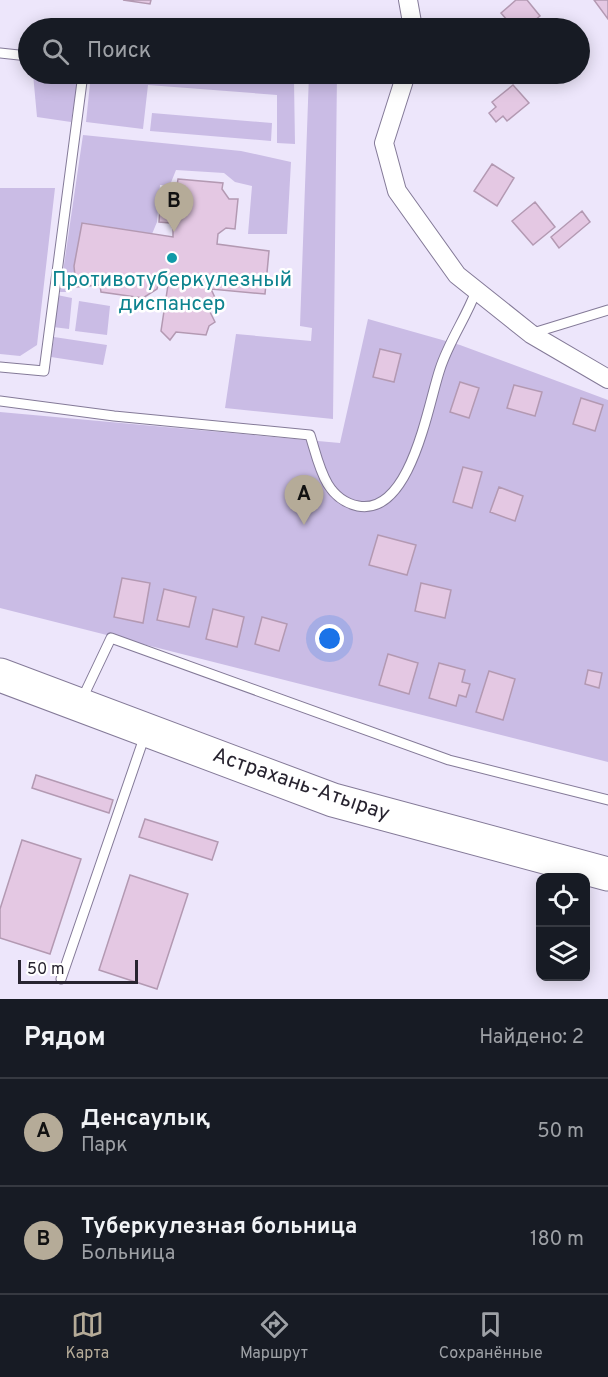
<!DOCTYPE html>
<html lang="ru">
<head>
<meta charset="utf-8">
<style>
  :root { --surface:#171b24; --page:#242831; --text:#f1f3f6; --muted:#9ea1a6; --line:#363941; --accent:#b5ab98 }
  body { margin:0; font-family:Overpass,sans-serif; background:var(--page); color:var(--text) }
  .controls { position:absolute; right:18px; bottom:18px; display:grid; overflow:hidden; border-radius:12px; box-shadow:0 3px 15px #0003 }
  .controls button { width:54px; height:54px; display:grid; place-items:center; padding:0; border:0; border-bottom:2px solid var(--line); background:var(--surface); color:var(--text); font:30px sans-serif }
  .scale { position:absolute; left:18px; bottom:15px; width:120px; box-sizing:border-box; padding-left:6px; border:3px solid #282430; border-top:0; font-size:16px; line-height:21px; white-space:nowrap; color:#282430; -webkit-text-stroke:4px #fff; paint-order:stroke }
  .you { position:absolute; left:330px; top:639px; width:21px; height:21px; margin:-15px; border:4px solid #fff; border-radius:50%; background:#1a73e8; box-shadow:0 0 0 9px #1a73e833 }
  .badge { display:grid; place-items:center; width:39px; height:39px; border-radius:50%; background:var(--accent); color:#111; font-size:20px; font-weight:700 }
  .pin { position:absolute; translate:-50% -50px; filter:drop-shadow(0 2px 3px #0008) }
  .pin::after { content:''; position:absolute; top:32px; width:21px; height:18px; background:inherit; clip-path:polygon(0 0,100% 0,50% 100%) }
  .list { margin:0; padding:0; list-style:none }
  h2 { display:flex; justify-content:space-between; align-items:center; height:78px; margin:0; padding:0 24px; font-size:26px }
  h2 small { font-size:20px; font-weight:400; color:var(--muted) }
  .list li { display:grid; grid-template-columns:39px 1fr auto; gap:18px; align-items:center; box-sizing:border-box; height:108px; padding:0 24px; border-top:2px solid var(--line) }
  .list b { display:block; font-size:22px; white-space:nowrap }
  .list p { margin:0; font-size:20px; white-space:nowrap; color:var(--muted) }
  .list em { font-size:20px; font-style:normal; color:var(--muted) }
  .icon { flex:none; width:33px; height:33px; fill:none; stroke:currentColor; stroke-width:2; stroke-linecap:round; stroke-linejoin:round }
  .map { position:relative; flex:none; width:608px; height:999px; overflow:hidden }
  .search { position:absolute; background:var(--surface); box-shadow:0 3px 15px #0003; left:18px; right:18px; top:18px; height:66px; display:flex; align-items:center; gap:15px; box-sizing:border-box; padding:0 21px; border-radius:33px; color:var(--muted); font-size:22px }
  .sheet { height:294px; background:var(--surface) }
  nav { display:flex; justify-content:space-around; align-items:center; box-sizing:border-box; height:84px; border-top:2px solid var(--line); background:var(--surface); font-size:16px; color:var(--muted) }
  nav a { display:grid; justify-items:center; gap:3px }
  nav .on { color:var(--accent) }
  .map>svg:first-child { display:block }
</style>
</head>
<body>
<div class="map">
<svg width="608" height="999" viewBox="0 0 608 999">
  <rect width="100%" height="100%" fill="#ede6fb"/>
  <!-- green -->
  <path fill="#cabce5" d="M33 74H79L71 122 37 117Z
    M91 74H210L294 81 295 144 277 143V95L148 85 143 129 86 122Z
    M309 74H337L333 419 225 408 236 334 311 341 312 328 300 326Z
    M152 113 272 123 271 141 150 131Z
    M83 135 241 151 291 162 287 234H248L252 186 235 182 224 173 176 170 170 185H160L157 222 152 234 82 223 71 292H60Z
    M0 188H55L37 345 20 356 0 354Z
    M57 295 72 298 69 329 53 327Z
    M79 301 110 306 107 335 75 331Z
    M368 319 460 345 608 400V762L0 608V412L340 443Z
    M54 337 107 345 103 365 51 357Z"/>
  <!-- building -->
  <path fill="#e4c8e3" stroke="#b399b2" stroke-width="1.5" d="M123 0H151L150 4Z
    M516 0H527L540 16 525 28H514L501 13Z
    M594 0H608V19Z
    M513 85 529 103 507 121 503 116 496 122 489 113 496 107 492 102Z
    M492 164 514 178 497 206 474 191Z
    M178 179 223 183 222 189 229 199H238L235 229 226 228 218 234 217 244 269 251 265 294 211 289 218 304 210 312 215 322 209 326 206 335 176 332 170 340 161 331 168 285H158L157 289 143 298 101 292 100 285 76 287 74 266 82 223 173 237V228L170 223 159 222 161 193H170L171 188 177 186Z
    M535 202 555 227 533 245 512 221Z
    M582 211 590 222 559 248 551 237Z
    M380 349 401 354 394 382 373 377Z
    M460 382 479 388 469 418 450 412Z
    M514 385 542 392 535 416 507 408Z
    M581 398 603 405 595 431 573 424Z
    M463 467 482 472 472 508 453 502Z
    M499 487 523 496 515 521 490 512Z
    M378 535 416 545 407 575 369 565Z
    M122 578 150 583 143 623 114 617Z
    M421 583 451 590 445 618 415 611Z
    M164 589 196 597 189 627 157 620Z
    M213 609 244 617 237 647 206 639Z
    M262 617 287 624 279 651 255 644Z
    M388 654 418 663 409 694 379 685Z
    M439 663 465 670 462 682 470 684 466 697 459 695 456 706 429 698Z
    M588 670 602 673 599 688 585 684Z
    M489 671 515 679 503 720 476 712Z
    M36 775 113 800 109 813 32 788Z
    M145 819 218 842 212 860 139 837Z
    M22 840 81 859 50 954 0 938V909Z
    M130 875 188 894 157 989 99 970Z"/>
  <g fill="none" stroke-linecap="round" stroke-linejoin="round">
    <!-- lane casing -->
    <g stroke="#847a98" stroke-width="11">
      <path id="lane" d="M0 53 28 56
        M533 333 608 310
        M0 367 44 371 83 74
        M0 401 114 416 310 435C319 463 324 499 358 506 411 516 428 404 440 369 449 341 466 318 476 291
        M82 699 111 638 449 760 608 800
        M61 979 145 735"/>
    </g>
    <!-- street casing -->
    <g stroke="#847a98" stroke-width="20">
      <path id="street" d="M408 0 413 28
        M406 74 384 143 397 191 457 275 531 334 608 379"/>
    </g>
    <!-- highway casing -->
    <g stroke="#847a98" stroke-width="35">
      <path id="highway" d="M0 675 333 800 608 874"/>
    </g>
    <!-- lane -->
    <use href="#lane" stroke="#fff" stroke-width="9"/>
    <!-- street -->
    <use href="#street" stroke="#fff" stroke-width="18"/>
    <!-- highway -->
    <use href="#highway" stroke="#fff" stroke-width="33"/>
  </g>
  <!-- markers -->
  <circle fill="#0f9aa8" stroke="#fff" stroke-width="2" cx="172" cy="258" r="6"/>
  <g text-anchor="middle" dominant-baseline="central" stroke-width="5" stroke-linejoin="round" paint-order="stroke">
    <!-- culture labels -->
    <g font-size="21" fill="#0d838f" stroke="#fff">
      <text x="172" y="280">Противотуберкулезный<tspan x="172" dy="24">диспансер</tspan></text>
    </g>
    <!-- street labels -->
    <g font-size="21" fill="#282430" stroke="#fff">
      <text transform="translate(301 785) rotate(19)">Астрахань-Атырау</text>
    </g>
  </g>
</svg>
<div class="controls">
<button><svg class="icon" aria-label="locate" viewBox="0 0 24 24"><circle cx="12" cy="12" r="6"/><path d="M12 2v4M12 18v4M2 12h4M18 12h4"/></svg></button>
<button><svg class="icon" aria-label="layers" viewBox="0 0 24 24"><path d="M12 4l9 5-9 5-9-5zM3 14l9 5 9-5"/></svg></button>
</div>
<div class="scale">50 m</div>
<div class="you"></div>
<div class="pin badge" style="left:304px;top:525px">A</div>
<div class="pin badge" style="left:174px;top:232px">B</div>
<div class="search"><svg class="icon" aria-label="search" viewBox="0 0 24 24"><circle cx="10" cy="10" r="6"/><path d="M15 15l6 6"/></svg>Поиск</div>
</div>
<section class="sheet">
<h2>Рядом<small>Найдено: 2</small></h2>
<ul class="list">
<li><span class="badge">A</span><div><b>Денсаулық</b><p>Парк</p></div><em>50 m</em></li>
<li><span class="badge">B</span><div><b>Туберкулезная больница</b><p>Больница</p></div><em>180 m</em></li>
</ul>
</section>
<nav>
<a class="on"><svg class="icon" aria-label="map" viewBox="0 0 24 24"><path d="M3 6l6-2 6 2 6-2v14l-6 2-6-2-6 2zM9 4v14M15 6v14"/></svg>Карта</a>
<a><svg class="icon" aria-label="directions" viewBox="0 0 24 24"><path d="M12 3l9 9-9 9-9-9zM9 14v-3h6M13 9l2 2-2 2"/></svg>Маршрут</a>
<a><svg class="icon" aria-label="saved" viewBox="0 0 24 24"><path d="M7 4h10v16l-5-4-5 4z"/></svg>Сохранённые</a>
</nav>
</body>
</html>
